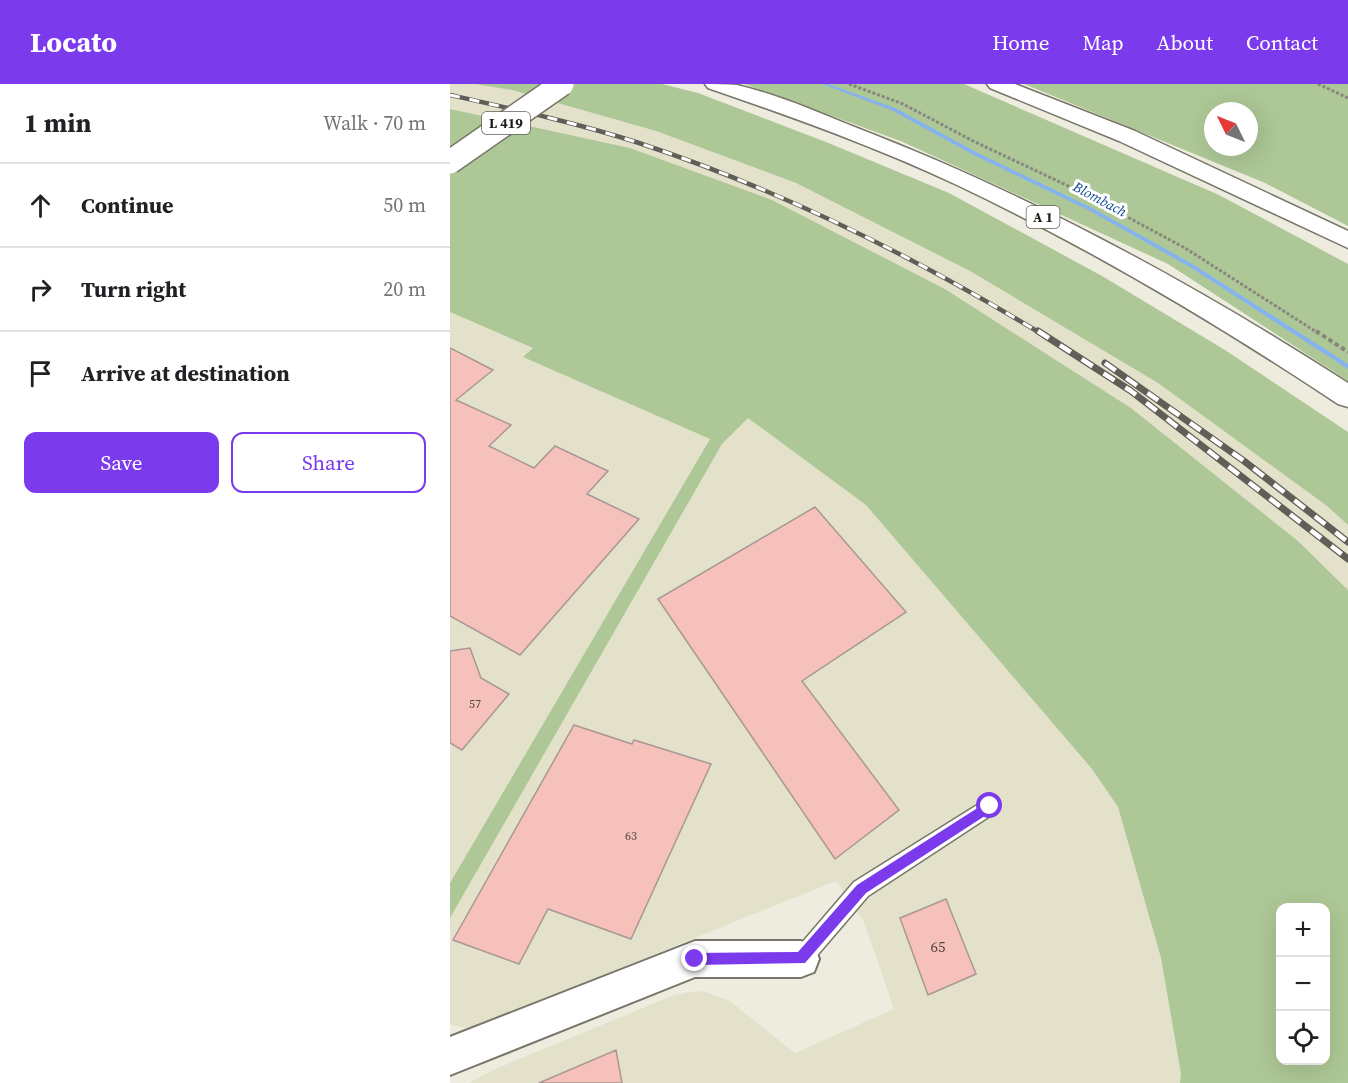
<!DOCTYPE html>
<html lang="en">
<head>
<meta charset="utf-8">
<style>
  :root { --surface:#fff; --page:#f2f2f2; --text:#202124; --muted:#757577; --line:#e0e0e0; --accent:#7c3aed }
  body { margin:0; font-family:"Source Serif 4",serif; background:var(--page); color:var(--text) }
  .controls { position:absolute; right:18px; bottom:18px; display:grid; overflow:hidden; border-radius:12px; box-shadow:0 6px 24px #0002 }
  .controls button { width:54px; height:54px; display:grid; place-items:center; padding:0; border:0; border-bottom:2px solid var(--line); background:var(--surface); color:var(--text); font:30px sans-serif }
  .compass { position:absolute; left:754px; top:18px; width:54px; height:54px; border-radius:50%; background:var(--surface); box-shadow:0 6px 24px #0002; rotate:313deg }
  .stop { position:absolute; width:18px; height:18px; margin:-14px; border:4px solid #7c3aed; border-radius:50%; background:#fff }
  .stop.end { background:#7c3aed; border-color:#fff; box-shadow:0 2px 6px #0008 }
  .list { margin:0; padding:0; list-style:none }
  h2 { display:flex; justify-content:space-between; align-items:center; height:78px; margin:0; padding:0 24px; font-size:26px }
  h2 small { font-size:20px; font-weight:400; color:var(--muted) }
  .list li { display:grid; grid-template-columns:39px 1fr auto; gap:18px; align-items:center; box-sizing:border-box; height:84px; padding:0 24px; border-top:2px solid var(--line) }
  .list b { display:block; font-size:22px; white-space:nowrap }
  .list em { font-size:20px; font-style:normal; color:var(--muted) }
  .actions { display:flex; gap:12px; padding:18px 24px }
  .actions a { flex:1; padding:14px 0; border:2px solid var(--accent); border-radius:12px; text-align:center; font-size:21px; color:var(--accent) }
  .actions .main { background:var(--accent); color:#fff }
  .icon { flex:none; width:33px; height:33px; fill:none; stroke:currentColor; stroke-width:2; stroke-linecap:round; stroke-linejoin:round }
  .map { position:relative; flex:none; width:898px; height:999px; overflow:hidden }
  header { display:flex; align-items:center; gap:36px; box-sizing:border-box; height:84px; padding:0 30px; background:var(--accent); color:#fff }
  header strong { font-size:28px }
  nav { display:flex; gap:33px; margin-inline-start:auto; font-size:21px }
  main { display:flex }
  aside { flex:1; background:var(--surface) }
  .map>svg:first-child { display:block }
</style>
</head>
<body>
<header>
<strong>Locato</strong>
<nav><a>Home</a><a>Map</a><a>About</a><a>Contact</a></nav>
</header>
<main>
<aside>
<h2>1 min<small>Walk · 70 m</small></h2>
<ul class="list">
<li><svg class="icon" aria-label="ahead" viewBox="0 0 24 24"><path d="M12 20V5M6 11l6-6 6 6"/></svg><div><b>Continue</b></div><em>50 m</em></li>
<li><svg class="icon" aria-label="right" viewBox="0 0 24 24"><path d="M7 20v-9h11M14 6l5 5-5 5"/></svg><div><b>Turn right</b></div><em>20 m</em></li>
<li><svg class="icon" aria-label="arrive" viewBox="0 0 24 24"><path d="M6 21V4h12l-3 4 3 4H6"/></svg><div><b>Arrive at destination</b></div></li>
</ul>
<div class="actions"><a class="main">Save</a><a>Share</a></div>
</aside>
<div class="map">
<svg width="898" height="999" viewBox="0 0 898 999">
  <rect width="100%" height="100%" fill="#eeecde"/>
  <!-- built -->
  <path fill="#e4e1cb" d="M0 0H25L62 6 206 47 346 99 520 187 708 299 877 422 898 441V506L848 457 681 324 495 205 322 116 179 64 0 25Z
    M0 228 84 264 74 273 260 355 0 799Z
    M298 333 416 421 642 685 668 723 711 874 731 990 730 999H19L43 986 224 911 239 908 254 907 280 917 345 969 444 925 414 838 386 797 27 942 15 944 0 940V834L272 360Z"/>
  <!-- green -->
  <path fill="#adc796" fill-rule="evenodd" d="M25 0H212L248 9 376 58 499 109 652 192 775 266 898 348V441L877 422 708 299 520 187 346 99 206 47 62 6Z
    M295 0H514L769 111 898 180V297L718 180 453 58Z
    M574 0H898V142L815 99ZM763 27H799V63H763Z
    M0 25 180 64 322 116 495 205 681 324 848 457 898 506V999H730L731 990 711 874 668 723 642 685 416 421 298 334 272 360 0 834V799L260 355 73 273 83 264 0 228ZM830 824H876V976H830Z"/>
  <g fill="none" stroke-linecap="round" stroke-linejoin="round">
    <!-- stream -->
    <path fill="#85b2f0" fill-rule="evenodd" d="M372 0H378L445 24 526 68 644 125 744 181 898 280V285L740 183 640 127 522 70 441 26Z"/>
  </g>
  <!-- building -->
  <path fill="#f6c1bb" stroke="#a79795" stroke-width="1.5" d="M0 264 43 286 6 316 61 341 39 362 84 384 105 362 158 387 137 410 189 435 70 571 0 532Z
    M365 423 456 528 352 597 449 726 385 775 208 515Z
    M20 564 31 594 59 610 12 666 0 659V567Z
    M124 641 182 660 184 656 261 680 181 855 98 825 69 880 3 856Z
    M496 815 526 890 478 911 450 834Z
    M166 966 172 999H89Z"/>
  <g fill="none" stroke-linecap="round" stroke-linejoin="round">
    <!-- lane casing -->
    <g stroke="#78766a" stroke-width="3">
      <path id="lane" d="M540 713 546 716 549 722 546 728 418 812 358 882 351 885 344 882 341 875 344 868 404 798Z"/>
    </g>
    <!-- street casing -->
    <g stroke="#78766a" stroke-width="4">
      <path id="street" d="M245 857H351L364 862 369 875 364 888 351 893H245L0 991V953Z"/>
    </g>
    <!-- highway casing -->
    <g stroke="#78766a" stroke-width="3">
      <path id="highway" d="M255 0C265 0 277 0 287 1 326 10 365 27 402 42 577 109 741 198 898 299V323L888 320C766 239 640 164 507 101 426 63 342 33 258 4Z
        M537 0H565L685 47 898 147V164L669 57 540 4Z"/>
    </g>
    <!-- path-far1 -->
    <path stroke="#88867d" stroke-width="3" stroke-dasharray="3 2" stroke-linecap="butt" d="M399 0 453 20 525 58 629 107 735 164 868 249
      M868 0 898 14"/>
    <!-- path -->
    <path stroke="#88867d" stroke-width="4" stroke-dasharray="4.5 3" stroke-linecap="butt" d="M866 247 898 268"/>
    <!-- lane -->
    <use href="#lane" fill="#fff" fill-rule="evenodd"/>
    <!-- street -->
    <use href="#street" fill="#fff" fill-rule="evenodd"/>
    <!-- highway -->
    <use href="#highway" fill="#fff" fill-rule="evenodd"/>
    <!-- rail-far1 casing -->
    <g stroke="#605f57" stroke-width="4.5">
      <path id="rail-far1" d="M0 11C63 25 127 39 189 59 331 106 463 172 590 249"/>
    </g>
    <!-- rail casing -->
    <g stroke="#605f57" stroke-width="7">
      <path id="rail" d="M588 247 681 307 898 475
        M655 279 794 377 898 458"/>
    </g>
    <!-- rail-far1 -->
    <use href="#rail-far1" stroke="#fff" stroke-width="3" stroke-dasharray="10" stroke-linecap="butt"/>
    <!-- rail -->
    <use href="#rail" stroke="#fff" stroke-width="4.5" stroke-dasharray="13" stroke-linecap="butt"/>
    <!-- primary-bridge casing -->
    <g stroke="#78766a" stroke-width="26" stroke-linecap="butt">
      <path id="primary-bridge" d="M0 78 112 0"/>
    </g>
    <!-- primary-bridge -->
    <use href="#primary-bridge" stroke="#fff" stroke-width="23"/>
  </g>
  <!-- route -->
  <path fill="#7c3aed" d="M540 716 546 722 544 726 416 809 355 879 245 881 241 879 239 875 241 871 245 869 348 868 407 801Z"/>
  <g text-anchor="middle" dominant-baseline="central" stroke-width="6" stroke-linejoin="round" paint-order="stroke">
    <!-- number labels -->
    <g font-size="12" fill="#534540">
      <text x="25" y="620">57</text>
      <text x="181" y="752">63</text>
    </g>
    <!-- shield labels -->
    <g fill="#fff" stroke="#61605d" stroke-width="1.5">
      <rect x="32" y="28" width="48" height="22" rx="4.5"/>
      <rect x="576.5" y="122" width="33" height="22" rx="4.5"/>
    </g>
    <g font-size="14" font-weight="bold" fill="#1d1c17">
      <text x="56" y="39">L 419</text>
      <text x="593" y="133">A 1</text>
    </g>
    <!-- far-water labels -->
    <g font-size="14" font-style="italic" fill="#104a93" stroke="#fff">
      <text transform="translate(650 115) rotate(28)">Blombach</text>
    </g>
    <!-- near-number labels -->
    <g font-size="15" fill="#534540">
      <text x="488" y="862">65</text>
    </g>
  </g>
</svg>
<div class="controls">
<button>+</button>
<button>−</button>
<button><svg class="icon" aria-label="locate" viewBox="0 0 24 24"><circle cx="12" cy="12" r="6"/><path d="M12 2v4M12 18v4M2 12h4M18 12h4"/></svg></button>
</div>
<svg class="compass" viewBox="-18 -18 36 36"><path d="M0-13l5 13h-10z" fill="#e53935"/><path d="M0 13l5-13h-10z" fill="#757577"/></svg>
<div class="stop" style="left:540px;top:722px"></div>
<div class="stop end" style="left:245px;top:875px"></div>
</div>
</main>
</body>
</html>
